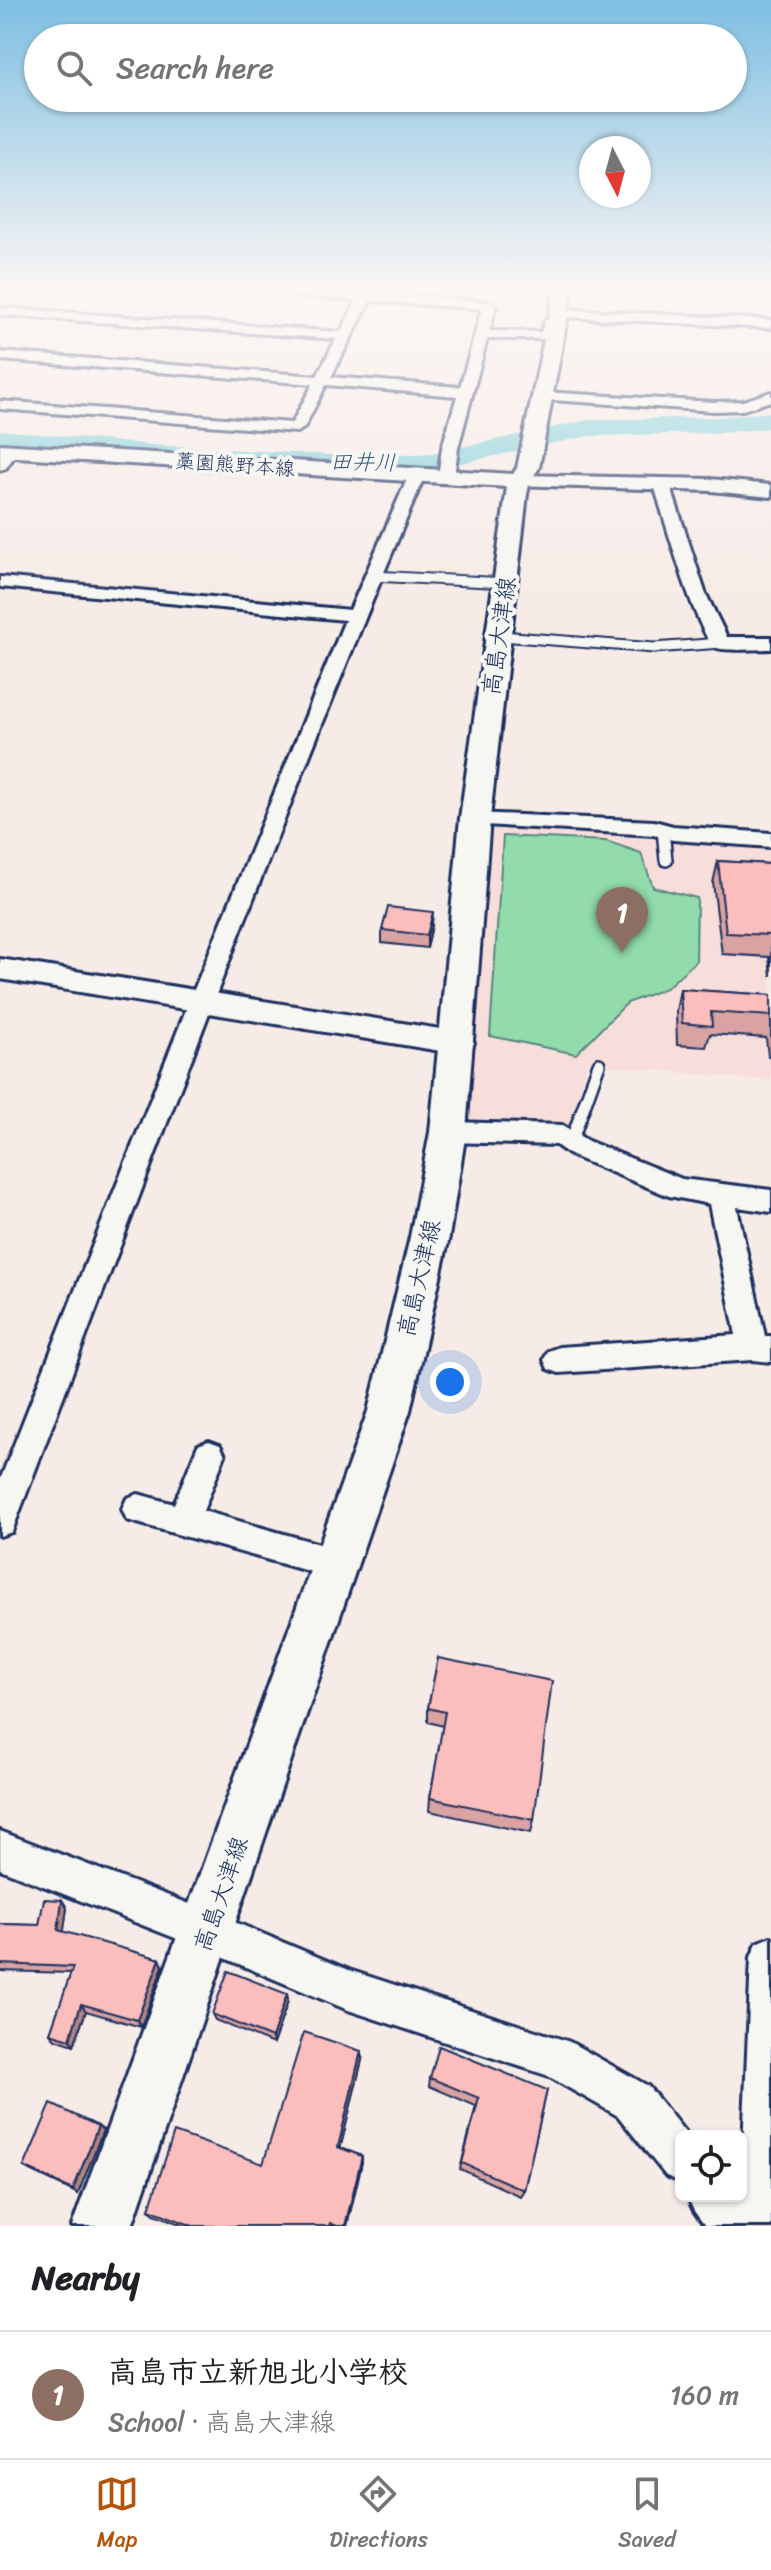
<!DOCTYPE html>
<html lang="en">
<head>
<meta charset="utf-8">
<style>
  :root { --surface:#fff; --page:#f6f6f6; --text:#202124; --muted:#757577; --line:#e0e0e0; --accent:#b45309 }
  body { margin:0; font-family:Sriracha,"Klee One",sans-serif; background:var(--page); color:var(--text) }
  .controls { position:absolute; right:24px; bottom:24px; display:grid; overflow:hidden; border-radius:12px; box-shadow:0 2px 6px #0004 }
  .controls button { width:72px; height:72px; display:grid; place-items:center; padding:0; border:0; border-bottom:2px solid var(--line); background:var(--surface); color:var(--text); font:40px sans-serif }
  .compass { position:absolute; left:579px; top:136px; width:72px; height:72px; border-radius:50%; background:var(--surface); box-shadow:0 2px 6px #0004; rotate:174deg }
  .you { position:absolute; left:450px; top:1382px; width:28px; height:28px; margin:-20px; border:6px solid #fff; border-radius:50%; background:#1a73e8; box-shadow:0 0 0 12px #1a73e833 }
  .badge { display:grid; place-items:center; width:52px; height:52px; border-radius:50%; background:var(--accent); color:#fff; font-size:26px; font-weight:700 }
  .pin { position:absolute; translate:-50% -66px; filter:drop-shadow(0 2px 4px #0008) }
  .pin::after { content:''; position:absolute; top:42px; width:28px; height:24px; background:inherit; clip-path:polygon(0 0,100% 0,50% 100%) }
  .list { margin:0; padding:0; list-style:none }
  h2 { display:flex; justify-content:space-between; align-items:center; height:104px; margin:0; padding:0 32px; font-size:34px }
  h2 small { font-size:26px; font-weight:400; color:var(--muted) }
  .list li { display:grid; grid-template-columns:52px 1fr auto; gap:24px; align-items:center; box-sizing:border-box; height:128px; padding:0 32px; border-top:2px solid var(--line) }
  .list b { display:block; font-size:30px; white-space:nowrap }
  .list p { margin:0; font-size:26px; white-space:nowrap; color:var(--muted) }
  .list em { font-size:26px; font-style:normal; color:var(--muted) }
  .icon { flex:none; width:44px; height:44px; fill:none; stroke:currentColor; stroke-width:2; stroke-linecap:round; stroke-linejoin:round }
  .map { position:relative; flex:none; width:771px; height:2226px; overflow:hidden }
  .search { position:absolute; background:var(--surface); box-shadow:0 2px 6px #0004; left:24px; right:24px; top:24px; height:88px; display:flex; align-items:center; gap:20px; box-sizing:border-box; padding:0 28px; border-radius:44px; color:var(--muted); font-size:30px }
  .sheet { height:232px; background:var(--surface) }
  nav { display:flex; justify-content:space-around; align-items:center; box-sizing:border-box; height:112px; border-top:2px solid var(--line); background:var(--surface); font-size:22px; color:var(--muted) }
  nav a { display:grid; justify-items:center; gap:4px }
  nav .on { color:var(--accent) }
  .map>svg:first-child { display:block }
</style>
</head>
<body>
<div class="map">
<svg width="771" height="2226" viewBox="0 0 771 2226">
  <rect width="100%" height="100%" fill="#f7ebe7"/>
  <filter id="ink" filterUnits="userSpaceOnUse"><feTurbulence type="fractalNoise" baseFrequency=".0125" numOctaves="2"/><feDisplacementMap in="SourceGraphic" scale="16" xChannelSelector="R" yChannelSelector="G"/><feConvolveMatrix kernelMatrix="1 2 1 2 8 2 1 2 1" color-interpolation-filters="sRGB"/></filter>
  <g filter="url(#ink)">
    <!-- built -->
    <path fill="#f8deda" d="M501 826 771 843V1081L588 1064 569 1127 462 1123 486 829Z"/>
    <!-- green -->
    <path fill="#92dbab" stroke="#568584" stroke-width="2" d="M503 836 606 841 641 853 653 887 697 898 696 961 666 988 627 1003 576 1054 490 1036Z"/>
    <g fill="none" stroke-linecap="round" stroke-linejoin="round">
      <!-- river -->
      <path fill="#7fcfd9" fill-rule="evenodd" d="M771 412V428L718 433 588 436 434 469 368 473 152 461 0 446V430L152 445 368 457 434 453 588 420 718 417Z"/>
      <!-- service-far1 casing -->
      <g stroke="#1b2f5e" stroke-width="13">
        <path id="service-far1" d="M373 576 507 583
          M501 636 654 648 721 643"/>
      </g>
      <!-- service casing -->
      <g stroke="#1b2f5e" stroke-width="16">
        <path id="service" d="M663 830 666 860
          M571 1142 599 1064"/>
      </g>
      <!-- minor casing -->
      <g stroke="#1b2f5e" stroke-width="6">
        <path id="minor" d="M289 292H374L489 302 496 306 489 331 541 332 545 320 556 316 553 313 560 309 771 320V328L564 317V322L556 325 551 339H487L458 448 454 477 446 482 438 477 442 448 457 396 326 385 304 428 297 432 0 409V401L292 423 313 384 0 360V352L317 376 336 339 0 315V309L3 308 341 332 357 300 295 296ZM370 301 482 309 460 387 331 377Z
          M542 392 714 402 743 401 771 392V401L743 410 714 411 537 399 535 396Z
          M10 446 18 451 6 468 0 470V454Z
          M416 472 424 477C278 821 149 1172 16 1521L12 1532 0 1536V1480L189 1002 345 620 0 587V577L350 610 408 477Z
          M662 480 670 485 705 592 727 637H771V649C760 649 723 652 715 647 697 636 662 511 654 485Z
          M475 813 654 821 673 826 771 833V847L673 840 654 835 467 824 464 819 467 814Z
          M448 1122 562 1125 588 1141 682 1179 771 1190V1212L737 1207 765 1336H771V1362L753 1360 559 1373 548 1369 544 1360 548 1351 559 1347 736 1335 709 1204 669 1196 570 1155 556 1145 448 1142 439 1139 435 1132 439 1125Z
          M209 1441 220 1445 225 1455 203 1511 348 1552 353 1563 348 1574 336 1579 127 1520 122 1509 127 1498 138 1494 174 1504 198 1445Z
          M0 1831 208 1911 349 1970 570 2042 648 2086 688 2136H681V2182L666 2176 618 2116 546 2075 348 2010 203 1949 0 1869Z
          M771 1937V2226H705L694 2211 687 2196H737L740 2200 741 2196 751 1957 757 1943Z"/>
      </g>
      <!-- tertiary casing -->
      <g stroke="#1b2f5e" stroke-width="6">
        <path id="tertiary" d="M519 475 711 479 771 485V497L711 491 512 485 509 481Z
          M0 959 459 1032 470 1035 474 1043 470 1051 459 1054 0 979Z"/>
      </g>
      <!-- secondary casing -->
      <g stroke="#1b2f5e" stroke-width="6">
        <path id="secondary" d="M554 292H572L539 468 530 481 527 494 490 818 466 1132 449 1237 410 1411 132 2226H72L368 1411 410 1237 430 1132 460 818 507 487 0 456V444L513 474 517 468Z"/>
      </g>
      <!-- service-far1 -->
      <use href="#service-far1" stroke="#f6f6f2" stroke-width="9"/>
      <!-- service -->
      <use href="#service" stroke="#f6f6f2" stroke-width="11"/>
      <!-- minor -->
      <use href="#minor" fill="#f6f6f2" fill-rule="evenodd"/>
      <!-- tertiary -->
      <use href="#tertiary" fill="#f6f6f2" fill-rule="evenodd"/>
      <!-- secondary -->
      <use href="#secondary" fill="#f6f6f2" fill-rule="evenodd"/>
    </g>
    <!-- wall -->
    <path fill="#d8a3a2" stroke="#1b2f5e" stroke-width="2" d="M718 861 771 864V976L769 957 722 954 713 883Z
      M432 925 427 948 382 943V930Z
      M680 989 771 995V1056H768L766 1038 710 1034 706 1047 677 1045 676 1011Z
      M438 1658 534 1820 531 1833 429 1811 430 1798 443 1726 428 1722V1708Z
      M62 1900 67 1908 63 1932 160 1959 163 1966 141 2027 86 2011 74 2045 55 2039 50 2033 71 1973 0 1971V1924L39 1925Z
      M287 1994 288 2001 273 2044 215 2020 212 2014Z
      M362 2060 340 2148 362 2156V2162L347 2226H185L154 2214 149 2209 263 2164Z
      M430 2078 547 2090 524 2190 520 2196 460 2169 476 2106 429 2086Z
      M103 2130 78 2194 30 2171 24 2167Z"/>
    <!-- shaded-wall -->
    <path fill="#b08584" stroke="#1b2f5e" stroke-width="2" d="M433 912 432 925 427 948V935Z
      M62 1900 67 1908 63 1938 58 1930Z
      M160 1959 163 1966 141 2027 137 2020Z
      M287 1994 288 2001 273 2044 272 2038Z
      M81 2004 86 2011 74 2045 70 2039Z
      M361 2051 362 2060 339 2154 338 2147Z
      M98 2126 103 2130 78 2194 73 2190Z
      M362 2156V2162L347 2226H345Z"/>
    <!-- building -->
    <path fill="#fbbebc" stroke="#1b2f5e" stroke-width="2" d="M718 861 771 864V935L726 933Z
      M388 907 433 912 427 935 382 930Z
      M680 989 771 995V1016L711 1012 712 1026 682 1023Z
      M438 1658 552 1681 534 1820 430 1798 445 1712 428 1708Z
      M44 1899 62 1900 58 1930 160 1959 137 2020 81 2004 70 2039 50 2033 73 1967 0 1964V1924L39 1925Z
      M228 1971 287 1994 272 2038 212 2014Z
      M304 2032 361 2051 338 2147 362 2156 345 2226H337L330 2223 329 2226H193L149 2209 174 2132 263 2164Z
      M439 2046 547 2090 524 2190 462 2163 479 2098 430 2078Z
      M51 2104 98 2126 73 2190 24 2167Z"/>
  </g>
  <!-- sky -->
  <linearGradient id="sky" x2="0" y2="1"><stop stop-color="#7ebfe2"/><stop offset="0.48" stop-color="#fbf6f4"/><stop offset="1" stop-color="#fbf6f4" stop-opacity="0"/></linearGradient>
  <rect width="771" height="603" fill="url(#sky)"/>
  <g text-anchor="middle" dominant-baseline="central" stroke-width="8" stroke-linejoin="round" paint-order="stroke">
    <!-- far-street labels -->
    <g font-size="20" fill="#1b2f5e" stroke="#f6f6f2">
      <text transform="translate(235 465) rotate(4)">藁園熊野本線</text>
    </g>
    <!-- far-water labels -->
    <g font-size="22" font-style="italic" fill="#34577d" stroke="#f6f6f2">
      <text transform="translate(363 462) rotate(1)">田井川</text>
    </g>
    <!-- street labels -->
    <g font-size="24" fill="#1b2f5e" stroke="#f6f6f2">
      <text transform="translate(499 636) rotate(-82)">高島大津線</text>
      <text transform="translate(419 1278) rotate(-77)">高島大津線</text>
      <text transform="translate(221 1894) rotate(-71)">高島大津線</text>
    </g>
  </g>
</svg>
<div class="controls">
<button><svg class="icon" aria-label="locate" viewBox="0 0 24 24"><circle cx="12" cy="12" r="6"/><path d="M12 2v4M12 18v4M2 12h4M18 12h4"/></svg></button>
</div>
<svg class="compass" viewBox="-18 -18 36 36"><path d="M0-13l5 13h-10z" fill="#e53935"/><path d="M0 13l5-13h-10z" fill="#757577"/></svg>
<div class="you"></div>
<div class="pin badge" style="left:622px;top:953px;background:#8d6e63">1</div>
<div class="search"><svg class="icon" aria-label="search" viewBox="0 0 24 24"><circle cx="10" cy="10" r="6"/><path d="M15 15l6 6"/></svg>Search here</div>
</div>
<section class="sheet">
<h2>Nearby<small></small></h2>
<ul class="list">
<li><span class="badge" style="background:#8d6e63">1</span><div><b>高島市立新旭北小学校</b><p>School · 高島大津線</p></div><em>160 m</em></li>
</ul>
</section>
<nav>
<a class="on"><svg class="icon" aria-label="map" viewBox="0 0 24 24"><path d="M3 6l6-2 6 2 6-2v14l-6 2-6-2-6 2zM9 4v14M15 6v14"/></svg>Map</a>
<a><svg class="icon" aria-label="directions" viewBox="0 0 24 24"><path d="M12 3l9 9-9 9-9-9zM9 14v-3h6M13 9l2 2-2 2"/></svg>Directions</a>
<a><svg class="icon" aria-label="saved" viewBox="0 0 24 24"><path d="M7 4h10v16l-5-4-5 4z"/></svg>Saved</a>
</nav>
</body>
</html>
